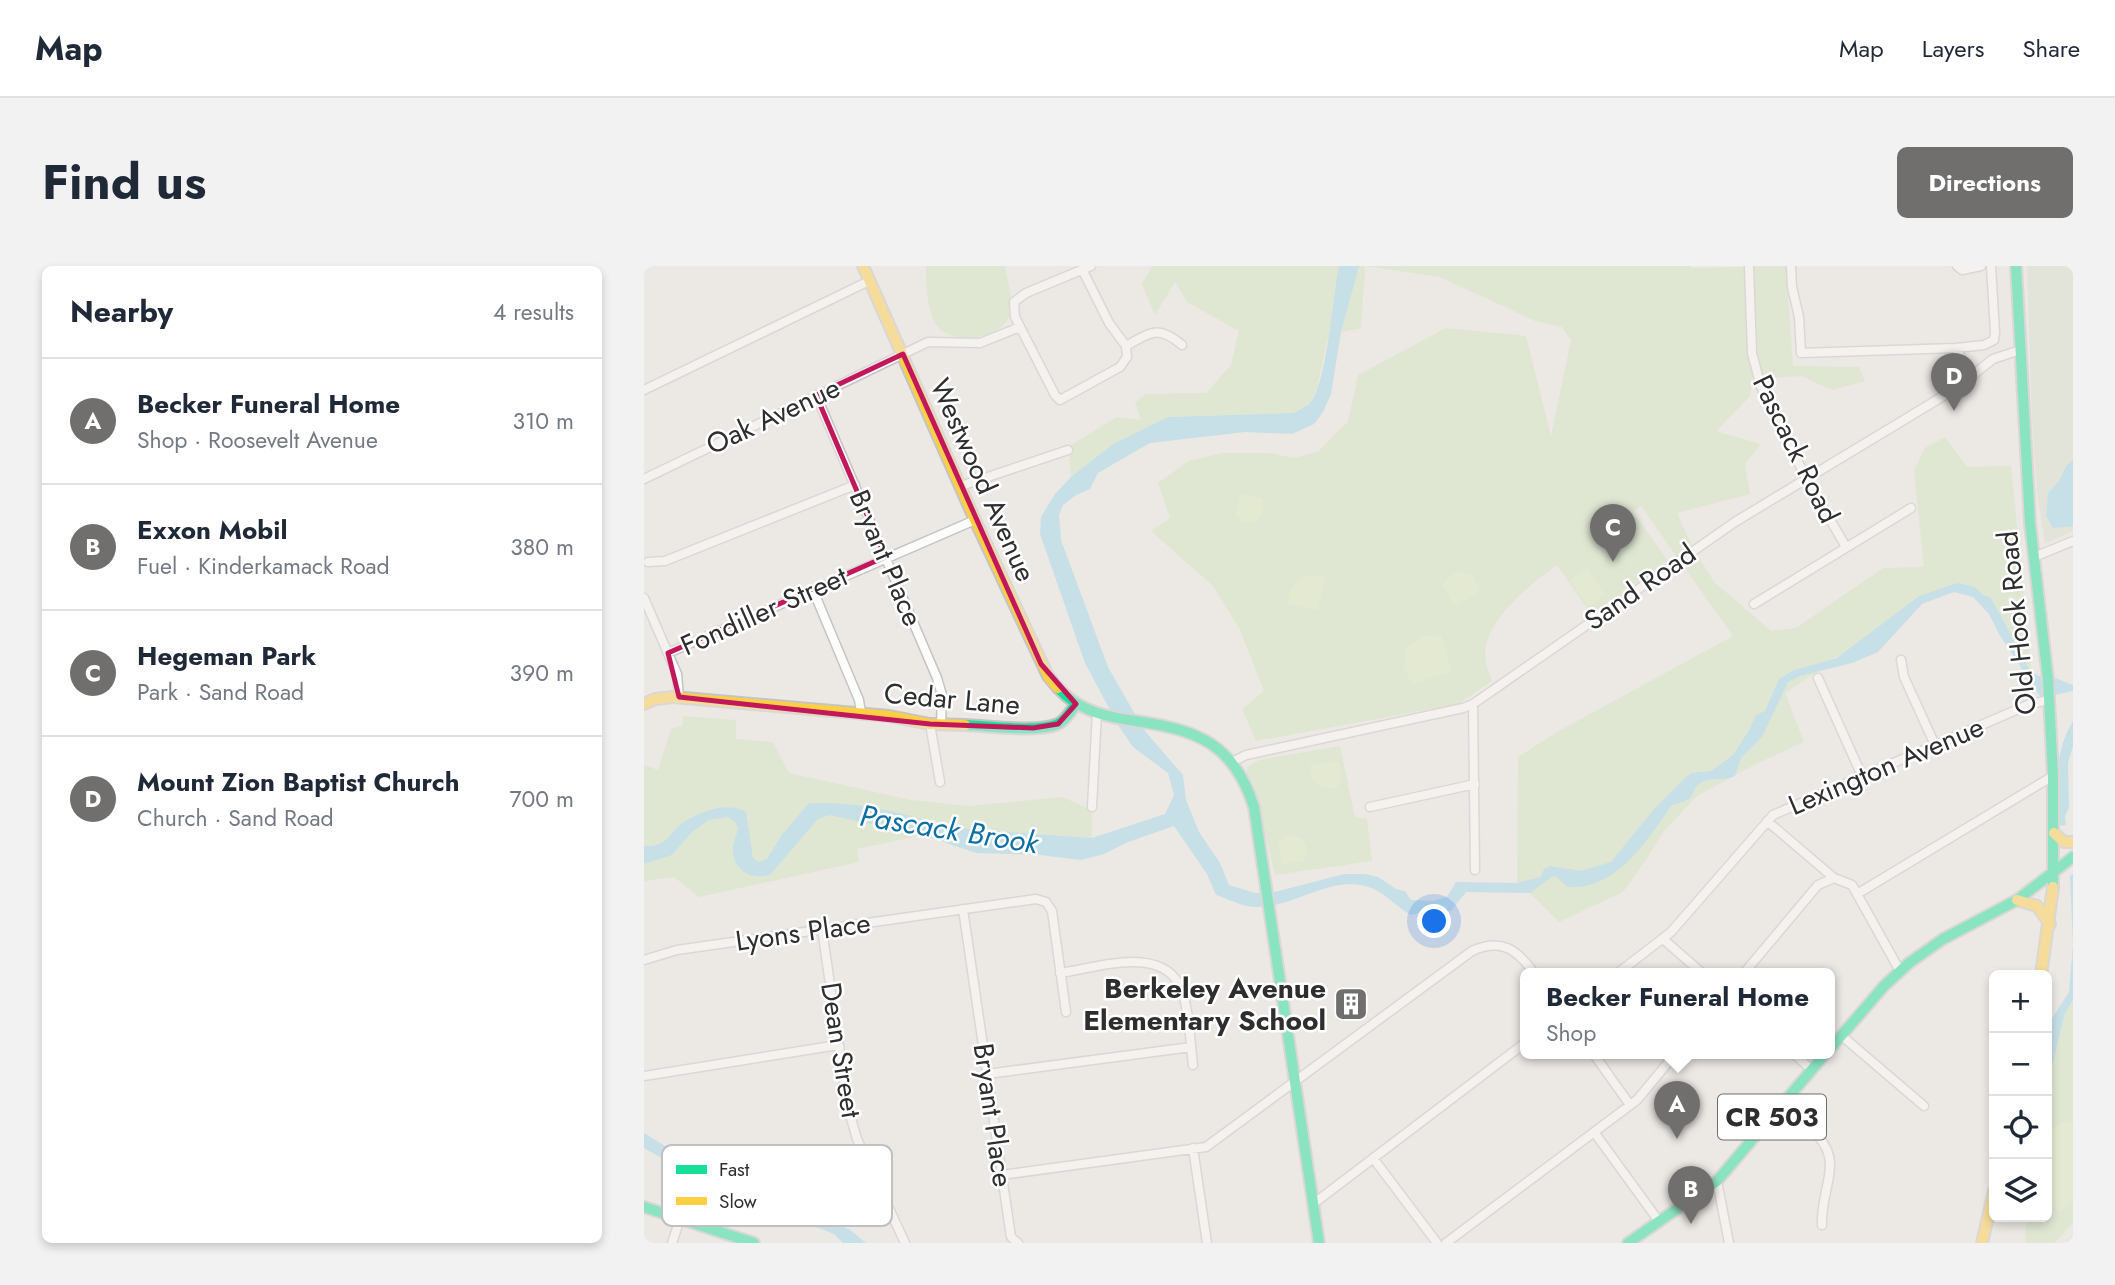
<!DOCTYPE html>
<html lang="en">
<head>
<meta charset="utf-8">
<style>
  :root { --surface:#fff; --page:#f2f2f3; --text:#1f2937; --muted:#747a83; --line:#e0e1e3; --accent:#706f6e }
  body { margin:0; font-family:Jost,sans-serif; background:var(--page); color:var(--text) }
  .controls { position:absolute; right:21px; bottom:21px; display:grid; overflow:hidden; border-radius:10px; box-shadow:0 4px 10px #0003 }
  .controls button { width:63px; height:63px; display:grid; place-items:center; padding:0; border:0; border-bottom:2px solid var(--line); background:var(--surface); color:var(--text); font:35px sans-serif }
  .you { position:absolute; left:791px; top:656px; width:24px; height:24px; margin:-18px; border:5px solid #fff; border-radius:50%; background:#1a73e8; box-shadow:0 0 0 10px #1a73e833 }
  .badge { display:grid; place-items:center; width:46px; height:46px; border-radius:50%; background:var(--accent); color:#fff; font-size:23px; font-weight:700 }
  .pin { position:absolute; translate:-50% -58px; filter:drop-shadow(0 2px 4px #0008) }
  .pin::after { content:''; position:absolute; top:37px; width:24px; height:21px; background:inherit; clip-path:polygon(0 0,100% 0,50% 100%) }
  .popup { position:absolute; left:876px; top:702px; width:315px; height:91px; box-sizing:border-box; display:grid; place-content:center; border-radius:10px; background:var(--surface); filter:drop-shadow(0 2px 5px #0005); font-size:23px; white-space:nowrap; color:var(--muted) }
  .popup b { font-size:26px; color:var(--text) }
  .popup::after { content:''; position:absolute; left:50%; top:100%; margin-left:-14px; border:14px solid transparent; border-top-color:var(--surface) }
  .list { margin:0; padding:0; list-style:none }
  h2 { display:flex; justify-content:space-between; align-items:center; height:91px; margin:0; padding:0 28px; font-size:30px }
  h2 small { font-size:23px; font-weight:400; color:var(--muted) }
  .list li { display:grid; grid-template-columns:46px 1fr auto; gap:21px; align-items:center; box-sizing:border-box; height:126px; padding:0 28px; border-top:2px solid var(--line) }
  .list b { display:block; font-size:26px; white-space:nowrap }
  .list p { margin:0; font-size:23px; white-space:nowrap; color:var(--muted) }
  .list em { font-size:23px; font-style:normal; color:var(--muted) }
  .icon { flex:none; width:38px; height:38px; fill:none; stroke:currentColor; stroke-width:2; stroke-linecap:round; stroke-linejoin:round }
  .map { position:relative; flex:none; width:1429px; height:977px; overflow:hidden; border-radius:10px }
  header { display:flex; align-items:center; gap:42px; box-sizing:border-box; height:98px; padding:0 35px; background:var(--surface); border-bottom:2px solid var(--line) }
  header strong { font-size:33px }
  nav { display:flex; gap:38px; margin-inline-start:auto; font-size:24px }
  .intro { display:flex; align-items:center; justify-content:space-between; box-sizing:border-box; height:168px; padding:0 42px }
  h1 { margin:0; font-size:49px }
  .button { padding:18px 32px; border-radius:10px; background:var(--accent); color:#fff; font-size:24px; font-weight:700 }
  main { display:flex; gap:42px; padding:0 42px }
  aside { flex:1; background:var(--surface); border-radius:10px; box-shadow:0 4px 10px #0003 }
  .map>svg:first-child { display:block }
</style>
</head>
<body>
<header>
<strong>Map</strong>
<nav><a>Map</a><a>Layers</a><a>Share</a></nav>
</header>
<div class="intro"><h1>Find us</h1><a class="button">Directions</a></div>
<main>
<aside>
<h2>Nearby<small>4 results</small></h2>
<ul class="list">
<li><span class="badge">A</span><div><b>Becker Funeral Home</b><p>Shop · Roosevelt Avenue</p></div><em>310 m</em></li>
<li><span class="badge">B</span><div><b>Exxon Mobil</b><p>Fuel · Kinderkamack Road</p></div><em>380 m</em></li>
<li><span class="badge">C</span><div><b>Hegeman Park</b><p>Park · Sand Road</p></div><em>390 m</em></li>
<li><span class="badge">D</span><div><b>Mount Zion Baptist Church</b><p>Church · Sand Road</p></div><em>700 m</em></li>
</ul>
</aside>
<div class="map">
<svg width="1429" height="977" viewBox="0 0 1429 977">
  <rect width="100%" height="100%" fill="#ece8e4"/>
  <!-- green -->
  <path fill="#cee6be" d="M282 0H361C363 14 370 35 366 48 359 74 305 81 292 58 282 41 282 19 282 0Z
    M508 0H1047V2L1142 0 1149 100 1215 101 1221 115 1188 124 1157 110 1108 113 1106 130 1072 165 1117 178 1101 198 1106 228 1033 247 1048 280 1070 316 1127 365 1152 362 1239 302 1280 301 1270 205 1281 182 1301 171 1323 201 1367 200 1387 403 1331 321 1275 330 1198 389 1173 399 1180 401 1141 427 1160 476 1114 497 1053 530 1019 566 1004 591 979 626 915 656 886 627 873 617 874 491 913 466 1089 370 997 240 989 246 1024 295 947 348 913 299C889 316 840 355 841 388 841 396 845 407 848 415L814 438 612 475 598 443 620 425 596 364 570 321 507 265 526 252 514 217 545 195 578 187H626L650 192 675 185 704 155 714 109 802 62 882 70 907 170 927 74 918 61 891 55 796 11 721 0 717 62 697 66 683 75 673 123 666 137 651 147 524 151 469 178 427 211 424 181 473 151 497 154 491 137 502 128 562 127 587 99 595 65 543 36 531 16 511 49 498 18Z
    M39 450 92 454V473L129 476 145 507 267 534 325 540 418 531 448 544V572L299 561 279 569 213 583 215 596 55 631 30 611 0 615V499L14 504 27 463 38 460Z
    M696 480 711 551 723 553 728 595 631 609 609 517 603 508V501L615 494Z
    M1429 734V957L1410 977H1384L1381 975 1383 951H1403V821L1421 747Z"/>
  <!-- cemetery -->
  <path fill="#d8e0cc" d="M1383 0H1429V265L1401 278 1393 226 1388 156Z"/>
  <!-- pitch -->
  <path fill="#d9eabb" d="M596 228 619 233 618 249 612 256H599L592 250Z
    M943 302 961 329 944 341 926 314Z
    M816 305 828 309 835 323 834 327 810 340 799 319 803 312Z
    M670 309 681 311 674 344 644 338C648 321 650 309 670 309Z
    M797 369 808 406 768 418 760 402 762 381 781 370Z
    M695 495 697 516 693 521C677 526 664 515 667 498Z
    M647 569 657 572C664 579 664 586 660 595L638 599 634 579 640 572Z
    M1424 854 1429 857V936L1414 945 1403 930V875L1412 860Z"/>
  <!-- water -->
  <path fill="#99d6ec" d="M695 0H715L697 66 687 128 679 146 670 158 648 168 601 166 506 177 454 207 446 223 432 229 419 239 415 249 417 274 464 401 500 464 539 509 542 534 555 566 576 597 585 619 611 627 631 626 700 608H721L734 611 752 623 761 625 767 634 788 635 803 631 812 616 873 617 897 611 900 603 906 600 937 605 967 596 1010 543 1041 512 1047 507 1067 505 1089 489 1104 466 1112 449 1121 445 1135 413 1150 404 1193 392 1275 330 1313 317 1331 321 1338 328 1347 332 1385 402 1394 410 1411 412 1429 419V425L1397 432 1355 368 1345 348 1329 331 1310 326 1278 338 1234 386 1208 397 1156 410 1144 416 1118 471 1097 492 1091 510C1080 515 1067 511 1058 516 1043 525 1058 532 1028 539 1003 574 973 625 923 621L912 610 908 611 886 627 822 626 807 645 779 646 767 649C751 640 739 624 721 620 684 611 650 641 614 641 600 642 585 633 572 629L563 608 530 560 484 576 460 588 437 594 396 589 332 587 279 569 185 549 174 553 126 609C105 615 87 602 89 579 90 574 93 568 94 562L91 556 84 551 65 554 48 566 28 589 0 598V580C26 581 23 567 40 556 58 545 83 535 102 546L109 592 115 596 123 593 137 570 164 538C201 533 264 546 299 561L448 572 521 548 530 529 524 507 489 481 474 459 441 397 396 268 397 251 411 228 427 211 469 178 524 151 650 147C655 144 661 141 665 138 683 121 689 28 695 0Z
    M1429 194V260L1409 262 1402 250 1404 227 1415 215 1422 200Z
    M1429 455V480L1424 497 1425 542 1421 550 1422 559 1414 560C1414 520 1408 491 1429 455Z
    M1429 608V734L1421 747 1403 821V775L1407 754 1425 726 1429 679 1426 610Z
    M0 867 73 912 205 963 222 977H199L190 968 70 922 0 882Z"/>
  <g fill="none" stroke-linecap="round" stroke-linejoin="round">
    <!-- street casing -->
    <g stroke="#c5c4c5" stroke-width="11">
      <path id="street" d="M1105 0 1108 87 1117 121 1162 212 1202 281
        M1147 0 1148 21 1155 51 1157 87 1312 82 1340 79 1350 74 1351 66 1347 0
        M1313 0 1318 4 1337 0
        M439 5 465 57 482 80 483 91 476 101 416 134 411 129 371 51 370 36 382 27 447 0
        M482 80C507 66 514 59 538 79
        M1312 82 1322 102 1330 109
        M0 124 225 15
        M172 129 293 412 298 429 297 458
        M0 213 284 76 336 77 376 61
        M317 220 424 184
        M1390 291 1429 275
        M4 296 21 295 211 219
        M169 324 215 434 217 447
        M0 332 33 408 35 431
        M1110 338 1267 242
        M24 387 331 254
        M1257 394 1260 411 1291 479
        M1174 412 1218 510
        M829 438 831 604
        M286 458 296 516
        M590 495 602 489 819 442 829 438 1091 256 1311 123 1349 93 1376 84
        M448 541 453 446
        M726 541 831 518
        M1123 555 1190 612
        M1213 628 1409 510
        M319 643 367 971 374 977
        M178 663 204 842 213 873 261 977
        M1019 673 1058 707
        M0 694 33 684 392 633 402 636 408 645 422 746
        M416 707C453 702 521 677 538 725 546 748 546 776 549 799
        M974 707 1027 666 1129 549 1386 438 1405 434
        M1100 707 1174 619 1190 612 1208 619 1256 705
        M1198 770 1280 840
        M949 787 986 839
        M1149 787 1168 804
        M343 808 547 781
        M0 810 194 779
        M1139 838C1156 854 1186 872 1186 898 1186 918 1177 935 1178 959
        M950 866 1014 954
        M549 882 563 977
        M729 892 793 977
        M358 909 562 881 828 685C857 672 873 683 890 707
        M1073 915 1085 977
        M669 938 881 777
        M28 977 36 953
        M802 977 993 834 1032 787"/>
    </g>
    <!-- fast casing -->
    <g stroke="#c5c4c5" stroke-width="14">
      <path id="fast" d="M1372 0 1386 257 1404 413 1409 510V621
        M414 422C435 445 462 451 492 455 554 464 590 478 610 541L675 977
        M321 459C344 460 394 467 414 458 422 454 427 445 432 438
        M1185 784 1240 720 1265 697 1299 673 1373 634 1429 591
        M0 941 110 977
        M984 977 1073 915 1182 787"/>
    </g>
    <!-- slow casing -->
    <g stroke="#c5c4c5" stroke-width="14">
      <path id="slow" d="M219 0 331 254 404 410 414 422
        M0 438 11 433 29 431 245 450 286 458 321 459
        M1410 567 1420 576H1429
        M1373 634 1393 640 1406 658
        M1397 709 1409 621
        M1338 977 1350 925"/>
    </g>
    <!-- street -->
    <use href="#street" stroke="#fcfcfb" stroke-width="8"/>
    <!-- fast -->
    <use href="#fast" stroke="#16e098" stroke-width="10"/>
    <!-- slow -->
    <use href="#slow" stroke="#ffcf43" stroke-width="10"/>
    <!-- rail casing -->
    <g stroke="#dfdfe1" stroke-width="4.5">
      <path id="rail" d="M1424 977 1429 972"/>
    </g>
    <!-- rail -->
    <use href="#rail" stroke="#fff" stroke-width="2" stroke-dasharray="5" stroke-linecap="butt"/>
  </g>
  <!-- marked area -->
  <path d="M0 0H1429V977H0ZM259 88 397 398 432 438 414 458 389 462 286 458 35 431 24 387 241 291 172 129Z" fill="#ece8e4" fill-opacity=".55" fill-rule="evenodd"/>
  <path fill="none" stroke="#c2185b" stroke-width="5" stroke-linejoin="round" d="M259 88 397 398 432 438 414 458 389 462 286 458 35 431 24 387 241 291 172 129Z"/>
  <!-- icons -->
  <defs>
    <g id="building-square" transform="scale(1.75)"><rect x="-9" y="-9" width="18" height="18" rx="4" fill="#706f6e" stroke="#fff"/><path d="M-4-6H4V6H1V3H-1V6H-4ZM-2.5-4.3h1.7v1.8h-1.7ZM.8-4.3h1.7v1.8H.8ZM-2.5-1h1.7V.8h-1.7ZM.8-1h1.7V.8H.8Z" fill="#fff"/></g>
  </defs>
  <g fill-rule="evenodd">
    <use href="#building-square" x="707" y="738"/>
  </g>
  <g text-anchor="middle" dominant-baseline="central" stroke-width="5" stroke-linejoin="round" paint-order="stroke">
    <!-- shield labels -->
    <rect fill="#fff" stroke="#6d6d6d" stroke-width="2" x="1074" y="828.5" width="108" height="45" rx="5"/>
    <g font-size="26" font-weight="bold" fill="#2e2e2e">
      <text x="1128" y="851">CR 503</text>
    </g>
    <!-- street labels -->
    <g font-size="28" fill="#2e2e2e" stroke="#fff">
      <text transform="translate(129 150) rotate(-25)">Oak Avenue</text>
      <text transform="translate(1152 183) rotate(64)">Pascack Road</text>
      <text transform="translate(339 214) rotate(66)">Westwood Avenue</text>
      <text transform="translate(242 292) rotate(67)">Bryant Place</text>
      <text transform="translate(996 321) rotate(-35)">Sand Road</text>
      <text transform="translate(120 345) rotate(-24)">Fondiller Street</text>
      <text transform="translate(1373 357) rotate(-96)">Old Hook Road</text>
      <text transform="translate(308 433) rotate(5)">Cedar Lane</text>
      <text transform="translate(1242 500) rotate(-23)">Lexington Avenue</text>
      <text transform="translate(159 666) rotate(-8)">Lyons Place</text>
      <text transform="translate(197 784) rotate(81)">Dean Street</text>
      <text transform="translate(349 849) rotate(82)">Bryant Place</text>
    </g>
    <!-- poi labels -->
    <g font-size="28" font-weight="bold" fill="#2e2e2e" stroke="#fff" text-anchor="end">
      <text x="682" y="722">Berkeley Avenue<tspan x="682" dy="32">Elementary School</tspan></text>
    </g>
    <!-- water labels -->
    <g font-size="30" font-style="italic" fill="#0d6fa3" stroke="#fff">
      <text transform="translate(305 563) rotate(9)">Pascack Brook</text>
    </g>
  </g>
  <!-- legend -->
  <rect x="18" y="879" width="230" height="81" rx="10" fill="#fff" stroke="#c0c0c0" stroke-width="2"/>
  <rect x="32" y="899" width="31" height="9" fill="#16e098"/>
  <rect x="32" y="931" width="31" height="8" fill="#ffcf43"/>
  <g font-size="19" fill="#2e2e2e">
    <text x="75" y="910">Fast</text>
    <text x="75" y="942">Slow</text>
  </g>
</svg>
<div class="controls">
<button>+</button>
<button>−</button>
<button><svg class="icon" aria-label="locate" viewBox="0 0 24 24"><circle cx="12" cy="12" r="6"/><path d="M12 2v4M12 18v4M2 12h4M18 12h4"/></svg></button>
<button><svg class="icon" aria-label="layers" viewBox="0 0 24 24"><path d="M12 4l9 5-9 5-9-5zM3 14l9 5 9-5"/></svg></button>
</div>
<div class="you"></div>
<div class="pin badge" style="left:1033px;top:873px">A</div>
<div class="popup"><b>Becker Funeral Home</b>Shop</div>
<div class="pin badge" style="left:1047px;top:958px">B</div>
<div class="pin badge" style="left:969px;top:296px">C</div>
<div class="pin badge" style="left:1310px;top:145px">D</div>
</div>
</main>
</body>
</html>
